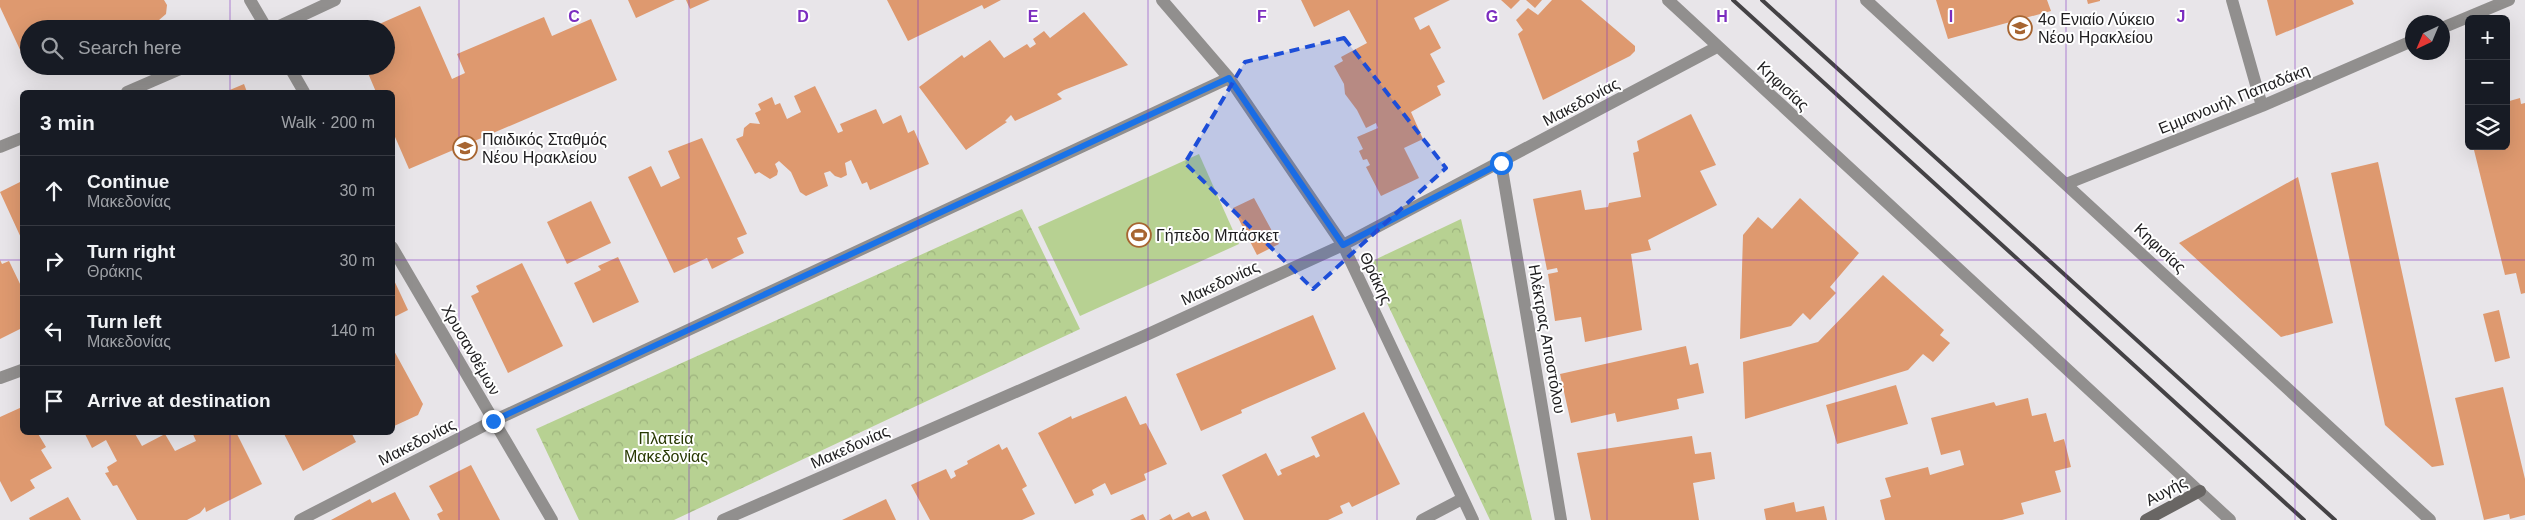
<!DOCTYPE html>
<html lang="en">
<head>
<meta charset="utf-8">
<style>
  :root { --surface:#171b24; --page:#20242c; --text:#f1f3f6; --muted:#9ea1a6; --line:#363941 }
  body { margin:0; font-family:Helvetica,sans-serif; background:var(--page); color:var(--text) }
  .controls { position:absolute; right:15px; top:15px; display:grid; overflow:hidden; border-radius:8px; box-shadow:0 5px 20px #0002 }
  .controls button { width:45px; height:45px; display:grid; place-items:center; padding:0; border:0; border-bottom:1px solid var(--line); background:var(--surface); color:var(--text); font:25px sans-serif }
  .compass { position:absolute; left:2405px; top:15px; width:45px; height:45px; border-radius:50%; background:var(--surface); box-shadow:0 5px 20px #0002; rotate:224deg }
  .stop { position:absolute; width:15px; height:15px; margin:-11px; border:4px solid #1a73e8; border-radius:50%; background:#fff }
  .stop.end { background:#1a73e8; border-color:#fff; box-shadow:0 1px 5px #0008 }
  .list { margin:0; padding:0; list-style:none }
  h2 { display:flex; justify-content:space-between; align-items:center; height:65px; margin:0; padding:0 20px; font-size:21px }
  h2 small { font-size:16px; font-weight:400; color:var(--muted) }
  .list li { display:grid; grid-template-columns:32px 1fr auto; gap:15px; align-items:center; box-sizing:border-box; height:70px; padding:0 20px; border-top:1px solid var(--line) }
  .list b { display:block; font-size:19px; white-space:nowrap }
  .list p { margin:0; font-size:16px; white-space:nowrap; color:var(--muted) }
  .list em { font-size:16px; font-style:normal; color:var(--muted) }
  .icon { flex:none; width:28px; height:28px; fill:none; stroke:currentColor; stroke-width:2; stroke-linecap:round; stroke-linejoin:round }
  .map { position:relative; flex:none; width:2525px; height:520px; overflow:hidden }
  .search { position:absolute; background:var(--surface); box-shadow:0 5px 20px #0002; left:20px; top:20px; width:375px; height:55px; display:flex; align-items:center; gap:12px; box-sizing:border-box; padding:0 18px; border-radius:28px; color:var(--muted); font-size:19px }
  .panel { position:absolute; background:var(--surface); box-shadow:0 5px 20px #0002; left:20px; top:90px; width:375px; height:345px; border-radius:8px }
  .map>svg:first-child { display:block }
</style>
</head>
<body>
<div class="map">
<svg width="2525" height="520" viewBox="0 0 2525 520">
  <defs>
    <pattern id="forest-crowns" width="20" height="18" patternUnits="userSpaceOnUse" patternTransform="scale(1.25)"><rect width="20" height="18" fill="#b7d192"/><path d="M2 6a3 3 0 1 1 6 0M12 15a3 3 0 1 1 6 0" fill="none" stroke="#9db37d"/></pattern>
  </defs>
  <rect width="100%" height="100%" fill="#e8e5e9"/>
  <!-- forest -->
  <path fill="url(#forest-crowns)" d="M1022 209 1080 329 674 520H579L536 429Z
    M1461 219 1532 520H1490L1368 263Z"/>
  <!-- pitch -->
  <path fill="#b7d192" d="M1199 154 1239 244 1080 316 1038 227Z"/>
  <!-- building -->
  <path fill="#de996f" d="M0 0H164L167 5 166 14 159 20 137 29 132 26 127 29H80L79 26 74 29H29V50L22 54 0 7Z
    M628 0H675L636 18Z
    M686 0H710L690 9Z
    M887 0H1001L984 9 982 5 908 41Z
    M1301 0H1450L1414 18 1420 30 1429 25 1441 48 1430 54 1445 82 1437 86 1441 95 1411 112 1423 139 1404 148 1419 178 1381 196 1366 167 1370 165 1367 159 1363 160 1359 151 1363 149 1357 137 1378 128 1376 123 1366 128 1357 110 1345 94 1344 84 1334 66 1343 61 1341 57 1367 43 1349 10 1314 27Z
    M1501 0H1520L1511 9Z
    M1526 0H1542L1535 8Z
    M1552 0H1581L1635 46V51L1630 56 1543 100 1518 34 1523 30 1516 20 1528 8 1538 15Z
    M1936 0H2047L2051 11 1948 39Z
    M2087 0H2100V1L2088 4Z
    M2267 0H2352L2354 4 2276 36Z
    M420 6 452 79 465 73 457 54 544 17 552 36 591 19 617 80 409 169 392 130V92H376L365 66H386V29H368Z
    M1084 12 1128 65 1064 90 1057 94 1062 99 1015 121 1011 115 1005 121 1007 122 966 150 919 87 962 55 964 58 990 40 1004 58 1027 44 1030 48 1036 44 1033 39 1044 31 1050 38Z
    M244 84 247 92H225Z
    M815 86 838 133 843 131 840 124 876 109 883 124 901 115 908 133 914 130 929 164 870 190 867 182 862 184 851 160 845 163 847 175 841 178 835 176 830 171 824 173 828 186 806 196 800 192 791 172 779 161 775 164 778 171 777 175 770 179 759 172 755 174 736 139 743 136 744 128 750 123 760 124 755 113 761 110 758 104 772 97 775 105 780 103 787 119 801 112 794 96Z
    M2520 98 2521 104 2525 103V293L2521 294 2516 273 2505 275 2473 146H2506V102Z
    M1691 114 1716 165 1700 171 1717 205 1648 240 1651 250 1631 254 1642 330 1585 342 1581 317 1555 321 1548 274 1558 272 1557 268 1547 270 1533 199 1581 190 1585 210 1608 207 1609 203 1641 197 1633 153 1639 151 1637 141Z
    M702 138 747 234 737 238 744 253 712 269 707 258 674 273 628 177 651 166 661 187 680 178 668 151Z
    M2378 162 2444 465 2432 467 2385 425 2331 173Z
    M2298 177 2333 323 2281 337 2179 243Z
    M22 181V240L0 192Z
    M1254 198 1279 244 1257 255 1233 208Z
    M1800 198 1859 253 1830 287 1836 293 1810 320 1803 313 1791 326 1740 339 1743 235 1758 217 1772 229Z
    M591 201 611 243 567 264 547 222Z
    M618 257 639 302 593 323 574 283 601 270 598 266Z
    M0 260 2 264 9 261 22 288V328L0 339Z
    M522 263 563 346 508 373 471 296 479 292 476 286Z
    M1883 275 1944 330 1940 335 1950 343 1933 362 1923 354 1908 370 1745 419 1743 362 1818 342Z
    M392 276 408 310 392 318Z
    M2499 310 2510 358 2495 362 2483 314Z
    M1313 315 1336 369 1241 410 1242 413 1201 431 1176 374Z
    M1686 346 1690 365 1698 363 1704 393 1677 399 1679 409 1617 422 1615 413 1571 423 1560 374Z
    M392 347 423 404 418 415 392 427Z
    M1896 385 1908 424 1837 444 1826 405Z
    M2503 387 2525 479V515L2510 519 2509 514 2484 520 2455 398Z
    M1126 396 1140 425 1146 423 1167 464 1144 474 1146 480 1111 495 1105 483 1092 490 1094 495 1075 504 1038 433 1071 416 1072 419Z
    M2028 398 2032 416 2046 413 2054 442 2064 439 2071 467 2055 471 2061 492 2021 503 2024 514 2002 520H1885L1880 500 1891 497 1885 478 1928 467 1930 475 1964 465 1960 450 1941 455 1931 418 1994 402 1996 406Z
    M22 407V432H37L46 447 41 450 52 468 30 480 35 488 11 502 0 481V417Z
    M1364 412 1400 484 1352 507 1349 502 1340 506 1343 513 1328 520H1244L1222 475 1266 453 1278 476 1282 474 1280 470 1314 455 1316 458 1320 456 1311 437Z
    M84 432H134L142 446 165 434 175 451 196 441 192 432H236L262 484 206 512 205 507 200 513 187 520H137L117 485 113 486 105 473 109 472 107 467 117 461 106 440 92 448Z
    M283 432H351L356 442 303 471Z
    M1692 436 1695 454 1711 452 1715 479 1693 483 1699 520H1591L1577 453Z
    M999 444 1002 450 1007 447 1027 486 1022 489 1035 514 1022 520H930L911 485 946 469 951 479 956 476 954 471 968 464 967 461Z
    M471 465 500 520H440L437 514 443 511 429 486Z
    M395 492 410 520H331L370 499 372 503Z
    M68 497 81 520H30L29 518Z
    M886 499 896 520H842Z
    M1794 502 1796 512 1824 506 1827 520H1766L1764 509Z
    M1206 511 1210 520H1159L1170 514 1173 520 1189 512 1192 517Z
    M1143 514 1146 520H1130Z"/>
  <g fill="none" stroke-linecap="round" stroke-linejoin="round">
    <!-- street -->
    <path stroke="#918f8e" stroke-width="12" d="M250 0 267 29
      M1162 0 1229 78 1343 245 1473 520
      M1668 0 2230 520
      M1866 0 2430 520
      M2232 0 2262 106
      M2442 28 2509 0
      M273 29 335 0
      M289 66 304 92
      M127 92 187 66
      M0 147 22 138
      M1501 163 1561 520
      M2066 184 2262 106 2412 41
      M392 247 552 520
      M0 378 22 370
      M300 520 493 421 1229 78
      M723 520 1144 336 1343 245 1717 47
      M1422 520 1462 499"/>
    <!-- secondary -->
    <path stroke="#696664" stroke-width="12" d="M2146 520 2200 491"/>
    <!-- rail -->
    <path stroke="#444245" stroke-width="4" d="M1733 0 2304 520
      M1762 0 2335 520"/>
  </g>
  <g fill="none" stroke-linecap="round" stroke-linejoin="round">
    <!-- route -->
    <path stroke="#1a73e8" stroke-width="6" d="M493 421 1229 78 1343 245 1501 163"/>
  </g>
  <!-- marked area -->
  <path fill="#1d4ed8" fill-opacity="0.2" stroke="#1d4ed8" stroke-width="4" stroke-dasharray="10 6" stroke-linejoin="round" d="M1344 38 1446 168 1313 289 1185 163 1245 62Z"/>
  <!-- grid -->
  <path fill="none" stroke="#7b2cbf" stroke-width="1" stroke-opacity="0.55" d="M230 0V29M459 0V520M689 0V520M918 0V520M1148 0V520M1377 0V520M1607 0V520M1836 0V520M2066 0V520M2295 0V520M230 66V92M0 260H22M392 260H2525M230 432V520"/>
  <!-- icons -->
  <defs>
    <g id="school-ring" transform="scale(1.25)"><circle r="9.5" fill="#fff" stroke="#a76531" stroke-width="1.5"/><path d="M0-5L7-2L0 1L-7-2ZM-4 1L0 2.5L4 1V4Q0 6-4 4Z" fill="#a76531"/></g>
    <g id="stadium-ring" transform="scale(1.25)"><circle r="9.5" fill="#fff" stroke="#a76531" stroke-width="1.5"/><path d="M0-5a6.5 5 0 1 0 0 10a6.5 5 0 1 0 0-10ZM-3.5-1.8h7v3.6h-7Z" fill="#a76531"/></g>
  </defs>
  <g fill-rule="evenodd">
    <use href="#school-ring" x="2020" y="28"/>
    <use href="#school-ring" x="465" y="148"/>
    <use href="#stadium-ring" x="1139" y="235"/>
  </g>
  <g text-anchor="middle" dominant-baseline="central" stroke-width="4" stroke-linejoin="round" paint-order="stroke">
    <!-- poi labels -->
    <g font-size="16" fill="#1e1d1f" stroke="#fff" text-anchor="start">
      <text x="2038" y="19">4ο Ενιαίο Λύκειο<tspan x="2038" dy="18">Νέου Ηρακλείου</tspan></text>
      <text x="482" y="139">Παιδικός Σταθμός<tspan x="482" dy="18">Νέου Ηρακλείου</tspan></text>
      <text x="1156" y="235">Γήπεδο Μπάσκετ</text>
    </g>
    <!-- street labels -->
    <g font-size="16" fill="#1e1d1f" stroke="#fff">
      <text transform="translate(1783 86) rotate(43)">Κηφισίας</text>
      <text transform="translate(2234 99) rotate(-22)">Εμμανουήλ Παπαδάκη</text>
      <text transform="translate(1581 102) rotate(-28)">Μακεδονίας</text>
      <text transform="translate(2160 248) rotate(43)">Κηφισίας</text>
      <text transform="translate(1376 278) rotate(65)">Θράκης</text>
      <text transform="translate(1220 283) rotate(-25)">Μακεδονίας</text>
      <text transform="translate(1547 339) rotate(80)">Ηλέκτρας Αποστόλου</text>
      <text transform="translate(471 350) rotate(60)">Χρυσανθέμων</text>
      <text transform="translate(417 442) rotate(-27)">Μακεδονίας</text>
      <text transform="translate(850 447) rotate(-24)">Μακεδονίας</text>
      <text transform="translate(2166 491) rotate(-28)">Αυγής</text>
    </g>
    <!-- park labels -->
    <g font-size="16" fill="#283903" stroke="#fff">
      <text x="666" y="438">Πλατεία<tspan x="666" dy="18">Μακεδονίας</tspan></text>
    </g>
  </g>
  <g font-size="16" text-anchor="middle" font-weight="bold" fill="#7b2cbf" stroke="#fff" stroke-width="4" stroke-linejoin="round" paint-order="stroke">
    <text x="574" y="22">C</text>
    <text x="803" y="22">D</text>
    <text x="1033" y="22">E</text>
    <text x="1262" y="22">F</text>
    <text x="1492" y="22">G</text>
    <text x="1722" y="22">H</text>
    <text x="1951" y="22">I</text>
    <text x="2181" y="22">J</text>
  </g>
</svg>
<div class="controls">
<button>+</button>
<button>−</button>
<button><svg class="icon" aria-label="layers" viewBox="0 0 24 24"><path d="M12 4l9 5-9 5-9-5zM3 14l9 5 9-5"/></svg></button>
</div>
<svg class="compass" viewBox="-18 -18 36 36"><path d="M0-13l5 13h-10z" fill="#e53935"/><path d="M0 13l5-13h-10z" fill="#9ea1a6"/></svg>
<div class="stop" style="left:1501px;top:163px"></div>
<div class="stop end" style="left:493px;top:421px"></div>
<div class="search"><svg class="icon" aria-label="search" viewBox="0 0 24 24"><circle cx="10" cy="10" r="6"/><path d="M15 15l6 6"/></svg>Search here</div>
<section class="panel">
<h2>3 min<small>Walk · 200 m</small></h2>
<ul class="list">
<li><svg class="icon" aria-label="ahead" viewBox="0 0 24 24"><path d="M12 20V5M6 11l6-6 6 6"/></svg><div><b>Continue</b><p>Μακεδονίας</p></div><em>30 m</em></li>
<li><svg class="icon" aria-label="right" viewBox="0 0 24 24"><path d="M7 20v-9h11M14 6l5 5-5 5"/></svg><div><b>Turn right</b><p>Θράκης</p></div><em>30 m</em></li>
<li><svg class="icon" aria-label="left" viewBox="0 0 24 24"><path d="M17 20v-9H6M10 6l-5 5 5 5"/></svg><div><b>Turn left</b><p>Μακεδονίας</p></div><em>140 m</em></li>
<li><svg class="icon" aria-label="arrive" viewBox="0 0 24 24"><path d="M6 21V4h12l-3 4 3 4H6"/></svg><div><b>Arrive at destination</b></div></li>
</ul>
</section>
</div>
</body>
</html>
